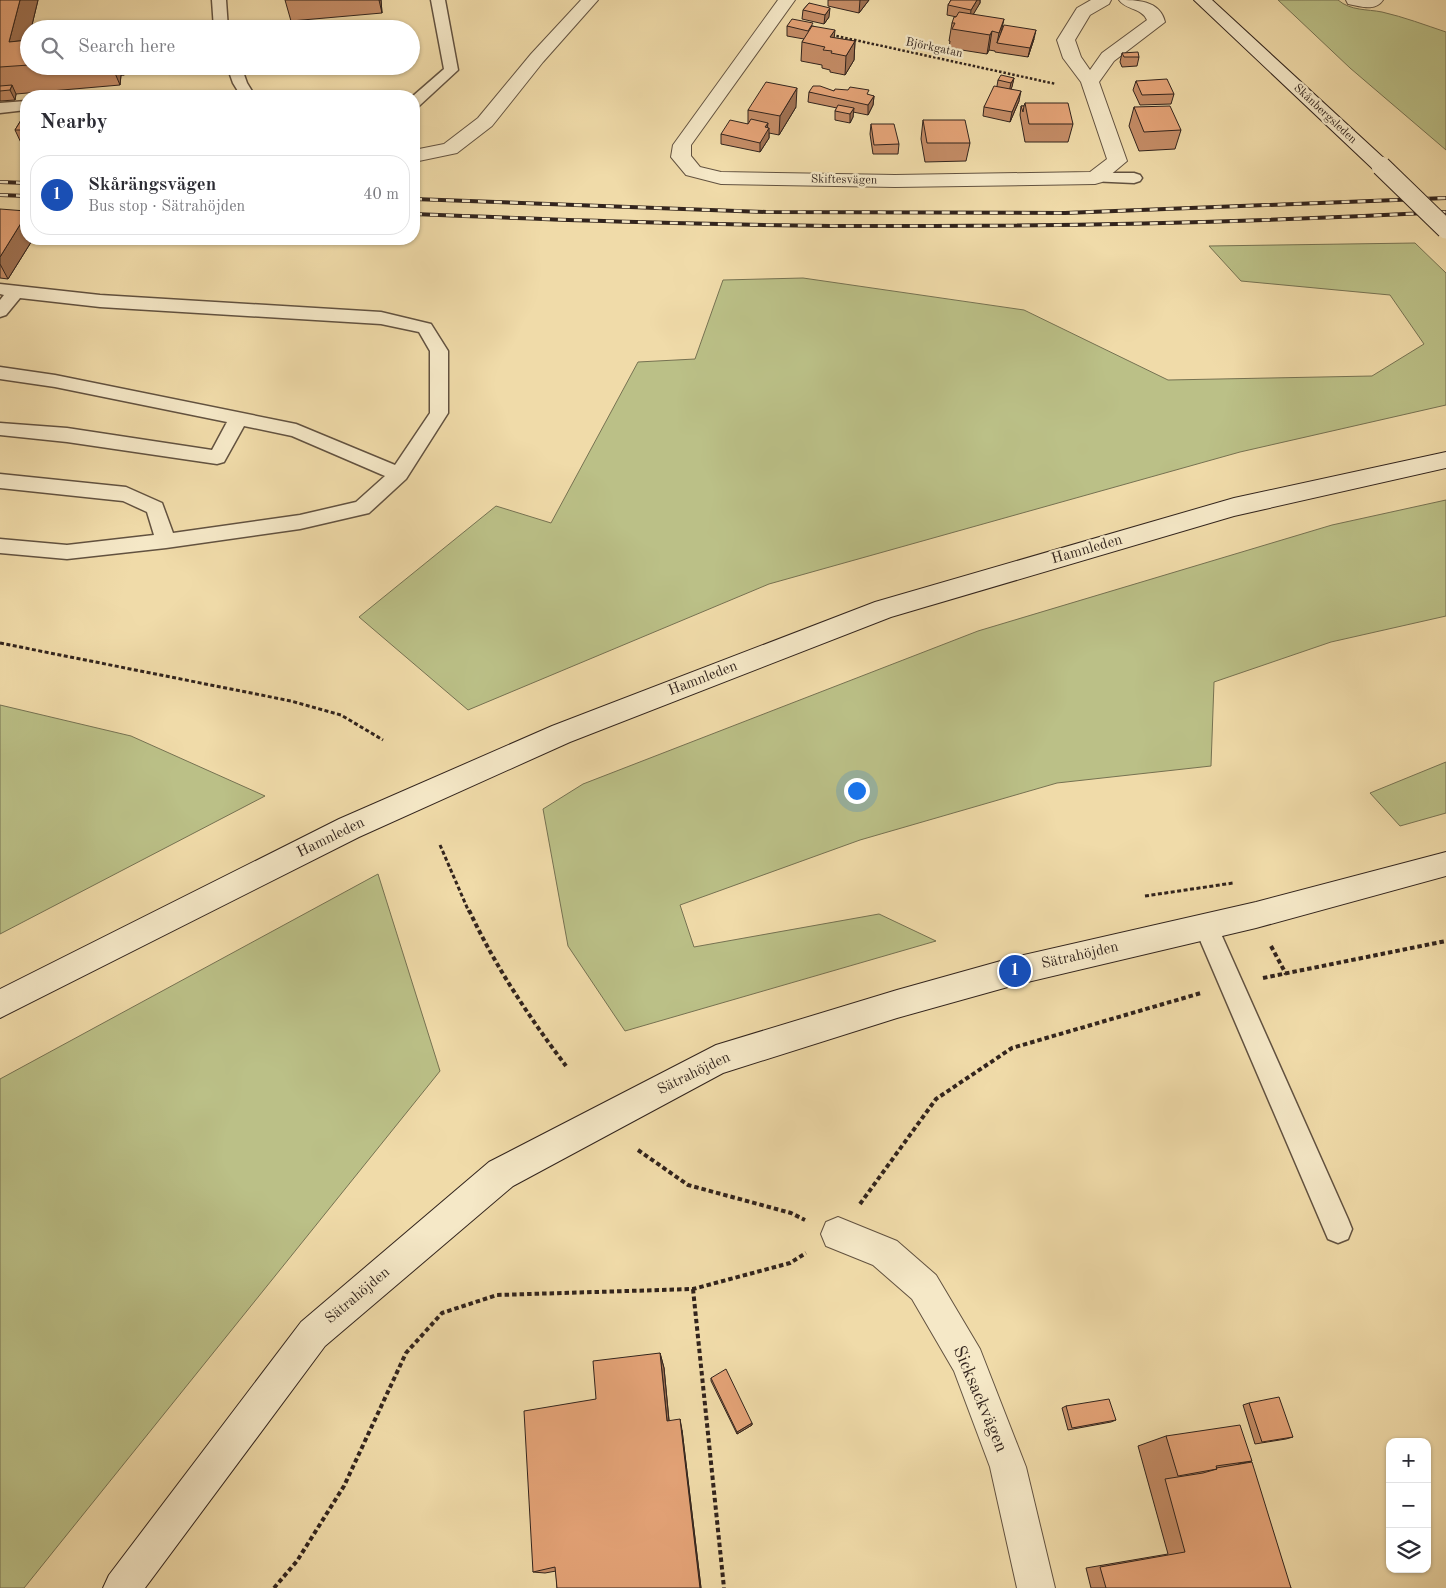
<!DOCTYPE html>
<html lang="en">
<head>
<meta charset="utf-8">
<style>
  :root { --surface:#fff; --page:#f2f2f3; --text:#2b2b33; --muted:#7c7c81; --line:#e1e1e2; --accent:#0f766e }
  body { margin:0; font-family:"Old Standard TT",serif; background:var(--page); color:var(--text) }
  .controls { position:absolute; right:15px; bottom:15px; display:grid; overflow:hidden; border-radius:10px; box-shadow:0 1px 4px #0004 }
  .controls button { width:45px; height:45px; display:grid; place-items:center; padding:0; border:0; border-bottom:1px solid var(--line); background:var(--surface); color:var(--text); font:25px sans-serif }
  .you { position:absolute; left:856px; top:790px; width:18px; height:18px; margin:-12px; border:4px solid #fff; border-radius:50%; background:#1a73e8; box-shadow:0 0 0 8px #1a73e833 }
  .badge { display:grid; place-items:center; width:32px; height:32px; border-radius:50%; background:var(--accent); color:#fff; font-size:16px; font-weight:700 }
  .pin { position:absolute; translate:-50% -50%; border:2px solid #fff; box-shadow:0 1px 5px #0006 }
  .list { margin:0; padding:0; list-style:none }
  h2 { display:flex; justify-content:space-between; align-items:center; height:65px; margin:0; padding:0 20px; font-size:21px }
  h2 small { font-size:16px; font-weight:400; color:var(--muted) }
  .list li { display:grid; grid-template-columns:32px 1fr auto; gap:15px; align-items:center; box-sizing:border-box; height:80px; margin:0 10px 10px; padding:0 10px; border:1px solid var(--line); border-radius:20px }
  .list b { display:block; font-size:19px; white-space:nowrap }
  .list p { margin:0; font-size:16px; white-space:nowrap; color:var(--muted) }
  .list em { font-size:16px; font-style:normal; color:var(--muted) }
  .icon { flex:none; width:28px; height:28px; fill:none; stroke:currentColor; stroke-width:2; stroke-linecap:round; stroke-linejoin:round }
  .map { position:relative; flex:none; width:1446px; height:1588px; overflow:hidden }
  .search { position:absolute; background:var(--surface); box-shadow:0 1px 4px #0004; left:20px; top:20px; width:400px; height:55px; display:flex; align-items:center; gap:12px; box-sizing:border-box; padding:0 18px; border-radius:28px; color:var(--muted); font-size:19px }
  .panel { position:absolute; background:var(--surface); box-shadow:0 1px 4px #0004; left:20px; top:90px; width:400px; height:155px; border-radius:20px }
  .map>svg:first-child { display:block }
</style>
</head>
<body>
<div class="map">
<svg width="1446" height="1588" viewBox="0 0 1446 1588">
  <rect width="100%" height="100%" fill="#f0dba9"/>
  <filter id="stains"><feTurbulence type="fractalNoise" baseFrequency=".004" numOctaves="4"/><feColorMatrix values="0 0 0 0 .2 0 0 0 0 .09 0 0 0 0 .02 0 0 0 .5 -.17"/></filter>
  <radialGradient id="worn" r=".72"><stop offset=".6" stop-color="#630" stop-opacity="0"/><stop offset="1" stop-color="#630" stop-opacity=".3"/></radialGradient>
  <!-- green -->
  <path fill="#bbc087" stroke="#767252" d="M1278 0H1338C1351 11 1367 9 1382 12 1404 17 1425 25 1446 32V150L1350 68Z
    M1415 243 1446 273V405L1240 452 769 584 468 710 359 617 496 506 551 523 638 362 695 359 723 280 803 278 1024 310 1168 380 1372 376 1424 344 1390 295 1241 281 1209 246Z
    M1446 500V616L1331 642 1214 682 1211 766 1057 783 860 840 680 905 694 947 879 914 936 941 625 1031 568 946 543 809 583 784 978 631 1332 525Z
    M0 705 131 736 265 796 0 934Z
    M1446 762V813L1400 826 1370 793Z
    M378 874 440 1071 24 1588H0V1079Z"/>
  <g fill="none" stroke-linecap="round" stroke-linejoin="round">
    <!-- lane casing -->
    <g stroke="#625240" stroke-width="3">
      <path id="lane" d="M212 0H226L228 29H214Z
        M431 0H445L458 70 419 106 414 107 413 96 444 69Z
        M227 66H241L247 83 255 96H241L233 83Z
        M26 101V110L0 113V103Z
        M1095 173H1134L1140 175 1142 178 1140 181 1134 183 1089 181 1087 178 1089 175Z
        M0 284 100 295 381 312 431 324 448 351V413L406 479 369 513 300 529 166 548 67 559 0 553V539L67 545 154 535 147 512 123 501 0 488V474L126 487 162 503 173 533 300 515 356 502 385 476 292 436 244 426 224 462 217 464 67 442 0 435V423L67 428 212 450 227 422 55 387 0 379V367L55 375 296 424 395 465 430 413V351L419 332 381 324 100 307 20 298 6 315 0 317V300L4 295 0 294Z
        M1206 915 1214 918 1348 1219 1352 1229 1348 1239 1338 1243 1328 1239 1194 926 1198 918Z"/>
    </g>
    <!-- street casing -->
    <g stroke="#625240" stroke-width="2">
      <path id="street" d="M581 0H598L543 62 492 126 457 153 414 162V150L444 144 478 118 531 54Z
        M778 0H795L691 145V156L700 167 721 172 895 175 1090 172 1107 159 1081 82 1063 58 1057 40 1077 8 1091 0H1111L1109 4 1090 15 1075 40 1081 57 1090 70 1102 53 1147 20C1142 8 1126 10 1119 0 1136 0 1160 0 1165 22L1114 61 1099 82 1127 161 1102 182 1095 184 895 187 721 184 686 175 671 157 673 145Z
        M1346 0H1383C1375 12 1360 6 1348 4Z
        M838 1217 897 1241 936 1275 980 1349 1026 1467 1055 1588H1017L990 1467 954 1371 912 1299 873 1265 826 1246 821 1234 826 1222Z"/>
    </g>
    <!-- secondary casing -->
    <g stroke="#32241d" stroke-width="2">
      <path id="secondary" d="M1194 0H1212L1388 162 1391 166 1388 170 1381 172 1374 170Z
        M1446 452V468L1234 516 891 617 570 742 359 837 0 1018V989L339 819 552 726 875 602 1234 498Z
        M1446 852V876L1256 928 1015 985 897 1018 723 1073 513 1186 325 1346 145 1588H103L109 1575 301 1322 489 1162 716 1045 897 990 1015 957 1256 902Z"/>
    </g>
    <!-- path-far2 -->
    <path stroke="#32241d" stroke-width="2.5" stroke-dasharray="2.5 2" stroke-linecap="butt" d="M832 35 1056 84"/>
    <!-- path-far1 -->
    <path stroke="#32241d" stroke-width="3" stroke-dasharray="4 2.5" stroke-linecap="butt" d="M0 643 291 701 341 715 383 740
      M440 845 469 912
      M1145 896 1233 883"/>
    <!-- path -->
    <path stroke="#32241d" stroke-width="4" stroke-dasharray="4.5 3" stroke-linecap="butt" d="M469 910C495 966 529 1017 566 1066
      M1271 946 1286 974
      M1263 978 1446 941
      M638 1150 688 1185 791 1213 805 1220
      M860 1204 936 1099 1012 1048 1201 993
      M693 1289 724 1588
      M274 1588 297 1561 344 1486 406 1353 442 1313 497 1295 693 1289 790 1263 806 1253"/>
    <!-- lane -->
    <use href="#lane" fill="#f5e8c7" fill-rule="evenodd"/>
    <!-- street -->
    <use href="#street" fill="#f5e8c7" fill-rule="evenodd"/>
    <!-- secondary -->
    <use href="#secondary" fill="#f5e8c7" fill-rule="evenodd"/>
    <!-- rail casing -->
    <g stroke="#32241d" stroke-width="4">
      <path id="rail" d="M0 182 26 183
        M0 195 26 196
        M414 199 766 212 1065 213 1446 198
        M414 214C587 221 760 227 933 226 1104 226 1275 221 1446 212"/>
    </g>
    <!-- rail -->
    <use href="#rail" stroke="#f5e8c7" stroke-width="2.5" stroke-dasharray="8" stroke-linecap="butt"/>
    <!-- secondary-bridge casing -->
    <g stroke="#32241d" stroke-width="21" stroke-linecap="butt">
      <path id="secondary-bridge" d="M1381 166 1446 229"/>
    </g>
    <!-- secondary-bridge -->
    <use href="#secondary-bridge" stroke="#f5e8c7" stroke-width="19"/>
  </g>
  <!-- wall -->
  <path fill="#c48c66" stroke="#32241d" d="M0 0H38L31 29H29V66H130L131 70 124 75H121L120 85 16 94 15 100 0 101Z
    M285 0H381L382 13 291 21Z
    M828 0H869L859 13 828 6Z
    M951 0H980V3L973 14 1002 29 1034 39 1028 57 995 52V51L989 50 987 54 949 48 950 41H949L952 23 957 17 947 15 948 5Z
    M809 3 829 17 824 24 802 19 803 10Z
    M787 26H813L834 38 855 41 854 60 845 75 830 72V70L822 68V65L801 61 802 42 804 39 787 36Z
    M1122 53 1139 57 1137 66 1122 67 1120 62Z
    M1014 78 1011 89 1019 101 1010 122 983 116 984 107 997 86 998 80Z
    M1136 81 1174 94 1171 104 1140 105 1133 90Z
    M834 91 874 96 873 105 868 115 853 112V117L850 123 835 120V111L837 108 808 102 809 92Z
    M1025 103 1073 124 1068 142H1025L1020 115 1021 106H1024Z
    M796 107 779 135 769 133V138L760 152 721 144V134L748 124V110Z
    M1134 107 1181 130 1175 149 1139 151 1129 126Z
    M26 112V149H24L15 130Z
    M923 120 970 143 966 161 925 162 921 139Z
    M871 124 899 144 898 154H873L870 134Z
    M0 209 26 239H33L8 279 0 278Z
    M660 1353 664 1368 669 1420 682 1430 701 1588H557L556 1571 545 1573 533 1572 596 1399Z
    M711 1378 752 1423V1425L737 1434 711 1381Z
    M1249 1403 1293 1437 1286 1439 1255 1444 1243 1405Z
    M1066 1406 1116 1420 1111 1422 1068 1430 1062 1408Z
    M1166 1436 1252 1461 1238 1464 1291 1588H1091L1086 1568 1168 1554 1138 1446Z"/>
  <!-- shaded-wall -->
  <path fill="#a07253" stroke="#32241d" d="M20 0H38L31 29H29V40L9 42Z
    M379 0H381L382 13Z
    M860 0H869L859 13Z
    M977 0H980V3L970 20 971 10Z
    M830 8 829 17 824 24 825 15Z
    M1004 19 1000 38 997 43 999 33Z
    M835 30 833 49 830 37Z
    M1036 30 1034 39 1028 57 1030 48Z
    M992 31 989 50 987 54 990 35Z
    M855 41 854 60 845 75 846 56Z
    M112 66H130L131 70 124 75H121L120 85Z
    M1014 78 1012 87 1009 92 1011 83Z
    M12 85 16 94 15 100 10 90Z
    M797 88 796 107 779 135 780 116Z
    M1021 91 1019 101 1010 122 1012 112Z
    M874 96 873 105 868 115V105Z
    M854 108 853 117 850 123V114Z
    M768 123 767 131 769 128V138L760 152V143L765 127Z
    M26 215V239H33L8 279 0 264V257Z
    M660 1353 664 1368 670 1432 667 1421Z
    M680 1419 682 1430 701 1588H700Z
    M752 1423V1425L737 1434V1432Z"/>
  <!-- building -->
  <path fill="#e4a377" stroke="#32241d" d="M0 0H20L9 42 29 40V65L0 67Z
    M951 0H977L971 10 948 5Z
    M809 3 830 8 825 15 803 10Z
    M959 12 1004 19 999 33 992 31 990 35 952 29 955 23H952L954 17H956Z
    M792 19 813 23 808 31 787 26Z
    M1004 25 1036 30 1030 48 997 43Z
    M812 26 835 30 830 37 855 41 846 56 831 53 832 51 823 50 825 47 802 42Z
    M1138 52 1139 57H1124L1122 53Z
    M1001 75 1014 78 1011 83 998 80Z
    M1167 79 1174 94 1142 95 1136 81Z
    M766 82 797 88 780 116 748 110Z
    M12 85 10 90 0 91V86Z
    M813 86H820L834 91 835 89 848 90 850 87 869 90 867 94 874 96 868 105 809 92Z
    M994 86 1021 91 1012 112 984 107Z
    M1025 103H1068L1073 124H1029Z
    M838 105 854 108 850 114 835 111Z
    M1021 106H1024L1023 112Z
    M1170 106 1181 130 1144 132 1134 107Z
    M26 112V130H15Z
    M751 119 768 123 765 127 769 128 760 143 721 134 730 120 748 124Z
    M923 120H965L970 143H927Z
    M871 124H894L899 144 874 145Z
    M0 209 26 211V215L0 257Z
    M660 1353 667 1421 680 1419 700 1588H557L555 1567 533 1572 524 1411 596 1399 593 1361Z
    M726 1369 752 1423 737 1432 711 1378Z
    M1279 1397 1293 1437 1262 1442 1249 1403Z
    M1109 1399 1116 1420 1072 1428 1066 1406Z
    M1240 1425 1252 1461 1216 1466 1217 1469 1178 1476 1166 1436Z
    M1252 1462 1291 1588H1106L1100 1567 1185 1552 1165 1479 1203 1473 1217 1469 1216 1468Z"/>
  <g text-anchor="middle" dominant-baseline="central" stroke-width="4.5" stroke-linejoin="round" paint-order="stroke">
    <!-- far-street labels -->
    <g font-size="12" fill="#32241d" stroke="#f5e8c7">
      <text transform="translate(934 48) rotate(12)">Björkgatan</text>
      <text transform="translate(1325 114) rotate(43)">Skånbergsleden</text>
      <text transform="translate(844 180) rotate(1)">Skiftesvägen</text>
    </g>
    <!-- street labels -->
    <g font-size="15" fill="#32241d" stroke="#f5e8c7">
      <text transform="translate(1087 550) rotate(-16)">Hamnleden</text>
      <text transform="translate(703 679) rotate(-21)">Hamnleden</text>
      <text transform="translate(331 838) rotate(-26)">Hamnleden</text>
      <text transform="translate(1080 956) rotate(-13)">Sätrahöjden</text>
      <text transform="translate(694 1074) rotate(-26)">Sätrahöjden</text>
      <text transform="translate(358 1296) rotate(-40)">Sätrahöjden</text>
    </g>
    <!-- near-street labels -->
    <g font-size="18" fill="#32241d" stroke="#f5e8c7">
      <text transform="translate(980 1399) rotate(67)">Sicksackvägen</text>
    </g>
  </g>
  <rect width="100%" height="100%" filter="url(#stains)"/>
  <rect width="100%" height="100%" fill="url(#worn)"/>
</svg>
<div class="controls">
<button>+</button>
<button>−</button>
<button><svg class="icon" aria-label="layers" viewBox="0 0 24 24"><path d="M12 4l9 5-9 5-9-5zM3 14l9 5 9-5"/></svg></button>
</div>
<div class="you"></div>
<div class="pin badge" style="left:1015px;top:971px;background:#1a4fb4">1</div>
<div class="search"><svg class="icon" aria-label="search" viewBox="0 0 24 24"><circle cx="10" cy="10" r="6"/><path d="M15 15l6 6"/></svg>Search here</div>
<section class="panel">
<h2>Nearby<small></small></h2>
<ul class="list">
<li><span class="badge" style="background:#1a4fb4">1</span><div><b>Skårängsvägen</b><p>Bus stop · Sätrahöjden</p></div><em>40 m</em></li>
</ul>
</section>
</div>
</body>
</html>
